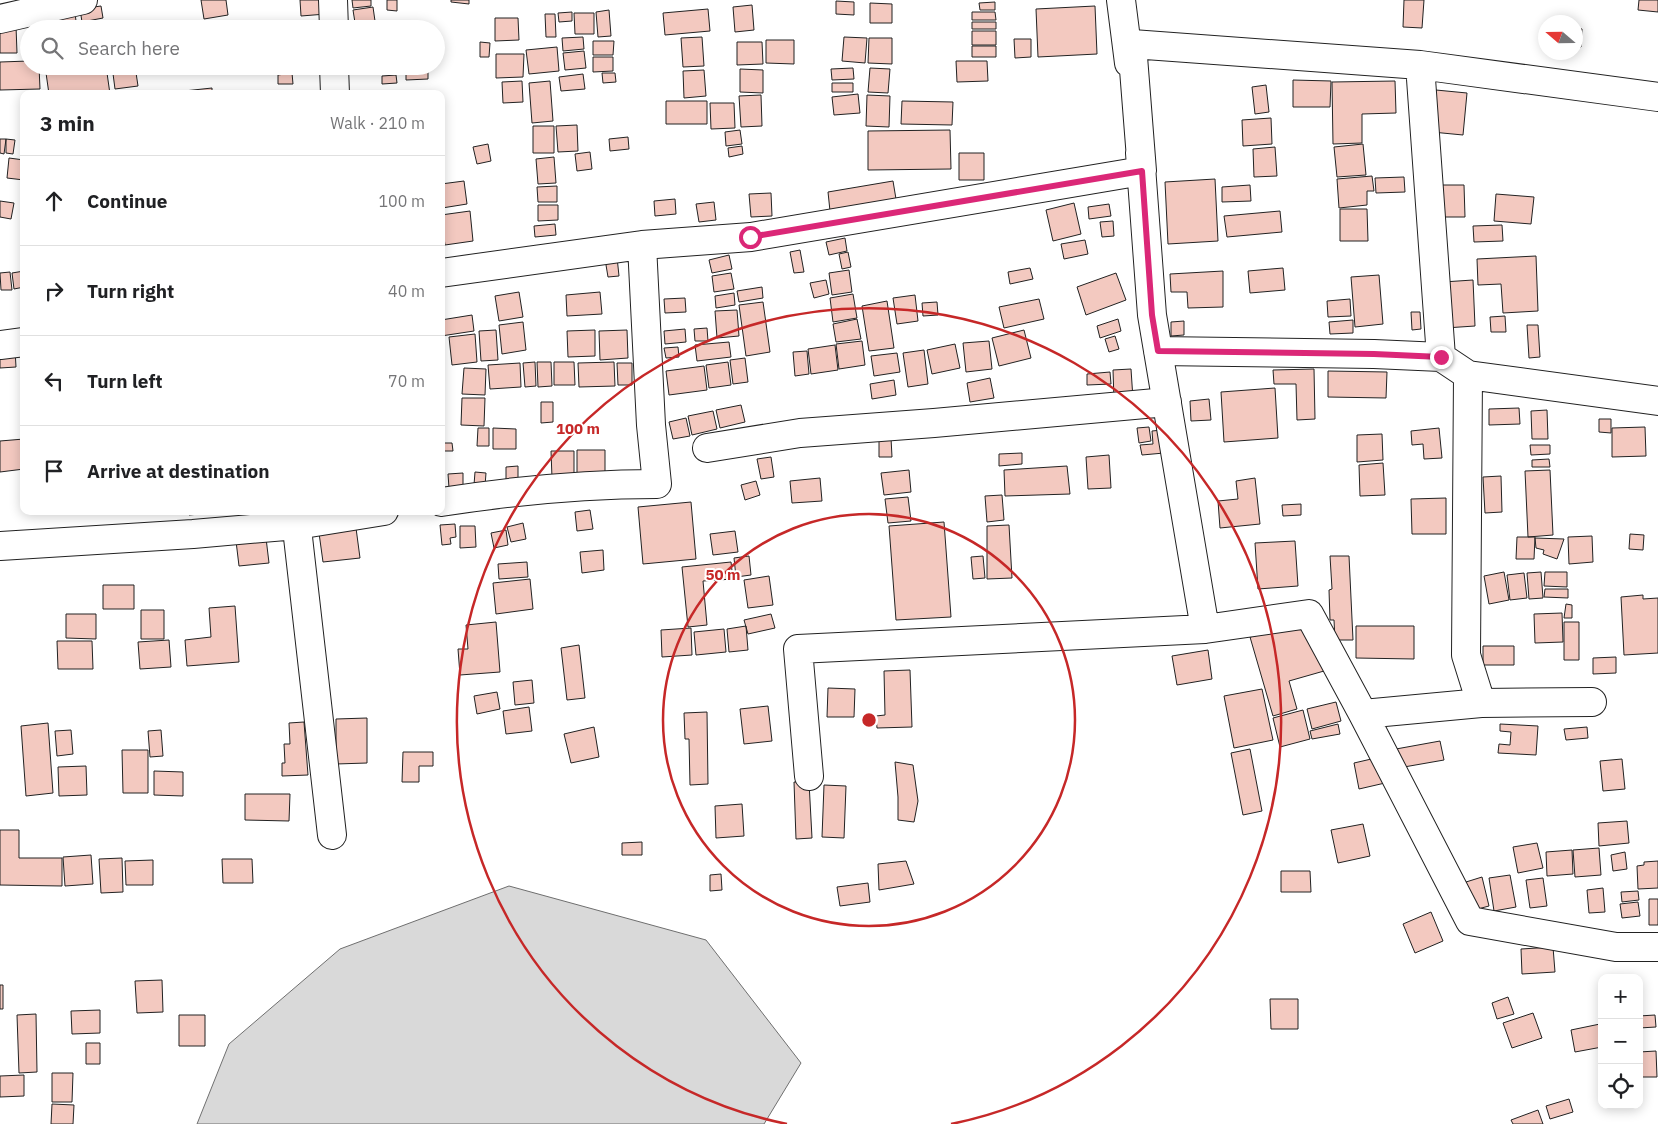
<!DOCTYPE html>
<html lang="en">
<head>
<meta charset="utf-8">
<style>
  :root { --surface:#fff; --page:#f6f6f6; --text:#202124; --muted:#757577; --line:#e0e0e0 }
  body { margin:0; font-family:"IBM Plex Sans",sans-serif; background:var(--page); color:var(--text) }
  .controls { position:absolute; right:15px; bottom:15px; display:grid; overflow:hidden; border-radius:10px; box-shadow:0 2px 12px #0003 }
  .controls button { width:45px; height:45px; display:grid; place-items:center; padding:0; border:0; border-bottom:1px solid var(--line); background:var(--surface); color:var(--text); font:25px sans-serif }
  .compass { position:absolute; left:1538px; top:15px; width:45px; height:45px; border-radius:50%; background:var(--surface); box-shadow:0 2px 12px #0003; rotate:290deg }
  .stop { position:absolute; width:15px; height:15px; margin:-11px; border:4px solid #db2777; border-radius:50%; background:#fff }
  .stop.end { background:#db2777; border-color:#fff; box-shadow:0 1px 5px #0008 }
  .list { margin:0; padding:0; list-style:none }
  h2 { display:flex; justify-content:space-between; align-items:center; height:65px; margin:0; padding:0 20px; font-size:21px }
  h2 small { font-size:16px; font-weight:400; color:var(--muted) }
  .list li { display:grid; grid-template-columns:32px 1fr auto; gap:15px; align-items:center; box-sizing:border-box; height:90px; padding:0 20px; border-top:1px solid var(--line) }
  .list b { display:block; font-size:19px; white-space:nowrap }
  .list em { font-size:16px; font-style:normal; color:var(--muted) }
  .icon { flex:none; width:28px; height:28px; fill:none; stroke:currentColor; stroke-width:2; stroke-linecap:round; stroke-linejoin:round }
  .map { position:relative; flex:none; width:1658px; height:1124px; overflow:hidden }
  .search { position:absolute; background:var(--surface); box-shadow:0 2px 12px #0003; left:20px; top:20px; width:425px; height:55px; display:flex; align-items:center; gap:12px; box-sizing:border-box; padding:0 18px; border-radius:28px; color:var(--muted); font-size:19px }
  .panel { position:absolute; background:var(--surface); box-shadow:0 2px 12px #0003; left:20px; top:90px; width:425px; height:425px; border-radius:10px }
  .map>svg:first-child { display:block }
</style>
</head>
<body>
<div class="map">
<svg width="1658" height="1124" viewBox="0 0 1658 1124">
  <rect width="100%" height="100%" fill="#fff"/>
  <!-- water -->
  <path fill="#d9d9d9" stroke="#6f6f6f" d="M509 886 706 940 801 1063 764 1124H197L229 1044 340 949Z"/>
  <!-- building -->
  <path fill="#f3c9c0" stroke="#222" d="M201 0H226L228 15 204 19Z
    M300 0H325L326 14 301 16Z
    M352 0H371V6L353 8Z
    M387 0H397V11L387 10Z
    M451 0H469V4L451 2Z
    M1404 0H1424L1422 28 1403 27Z
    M1639 0H1658V12L1638 10Z
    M836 1 854 2V15L836 14Z
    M995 2V10H980L979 3Z
    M870 3 892 4V23H870Z
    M752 5 754 30 735 32 733 7Z
    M101 6 103 18 82 22 80 9Z
    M1095 6 1097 54 1038 57 1036 9Z
    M373 7 376 28 356 29 353 10Z
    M708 9 710 31 665 35 663 13Z
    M609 10 611 36 598 37 596 12Z
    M572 12V21L559 22 558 13Z
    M972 12H995L996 20H972Z
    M75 13 77 29H61L60 15Z
    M574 13H594V34H575Z
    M545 14H555L556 37H546Z
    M58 15 59 29H45L43 17Z
    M495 18H518L519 40 495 41Z
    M972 22H996V29H972Z
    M0 26H16L17 53H0Z
    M1576 28 1582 29 1581 47H1576Z
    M972 31H996V45H972Z
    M583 37 584 49 563 51 562 38Z
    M702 37 704 66 683 67 681 38Z
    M844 37 867 38 865 63 842 61Z
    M869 38H892V64L868 63Z
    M1014 39H1031V57L1015 58Z
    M766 40H794V64L766 63Z
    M593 41H614L613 55H593Z
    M480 42 490 43 489 57H480Z
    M737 42H762L763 64 737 65Z
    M972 46H996V57H972Z
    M557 47 559 71 529 74 526 50Z
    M584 51 586 68 565 70 563 53Z
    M496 54H524L523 77 496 78Z
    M593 57H613V71L593 72Z
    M29 61V66H39L40 89 0 90V62Z
    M956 61H987L988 81 957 82Z
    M45 66H106L110 94H49Z
    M112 66H135L138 86 115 89Z
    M369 66H394L395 71 370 74Z
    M853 68 854 79 832 80 831 69Z
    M870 68 890 69 888 93 868 92Z
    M740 69 763 70V93L740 92Z
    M406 70H428V79L406 80Z
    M704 70 706 96 684 98 683 71Z
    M292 73 293 84H278V75Z
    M602 73H615L616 82 603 83Z
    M583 74 585 89 561 91 559 77Z
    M396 75 397 83 382 84V76Z
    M1293 80 1331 81 1330 107H1293Z
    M522 81 523 102 503 103 502 82Z
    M550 81 553 121 532 123 529 83Z
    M1395 81 1396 113 1362 114V143L1333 144 1332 82Z
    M832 83H853V92H832Z
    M1266 85 1269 112 1255 114 1252 87Z
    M212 88V94H184V91Z
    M1436 90 1467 93 1463 135 1432 132Z
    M858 94 860 113 834 115 832 97Z
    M761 95 762 126 741 127 739 96Z
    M867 95 890 96 889 127 866 126Z
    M666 101H707V124H666Z
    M902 101 953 102 952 125 901 124Z
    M710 103H734L735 128 711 129Z
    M1271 118 1272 144 1243 146 1242 120Z
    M577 125 578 151 558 152 556 126Z
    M533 126H554V153H533Z
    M740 130 742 144 726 146 725 132Z
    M950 130 951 169 868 170V131Z
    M628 137 629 149 610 151 609 139Z
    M0 139H6L4 154 0 153Z
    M6 139 15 140 13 154 6 153Z
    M488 144 491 161 477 164 473 147Z
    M1363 144 1366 175 1337 177 1334 147Z
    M742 146 743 154 729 157 728 148Z
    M1275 147 1277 176 1254 177 1253 149Z
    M590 152 592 169 577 171 575 154Z
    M959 153H984V180H959Z
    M554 157 556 183 538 184 536 159Z
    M9 158 24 160V180L7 178Z
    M1372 176 1374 191H1367V205L1339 208 1337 179Z
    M1404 177 1405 192 1376 193 1375 178Z
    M1215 179 1218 241 1168 244 1165 182Z
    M464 181 467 204 442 208 441 184Z
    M893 181 896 199 830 211 828 192Z
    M1250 185 1251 201 1222 202V187Z
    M1439 185H1464L1465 217H1440Z
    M557 186V202H538L537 187Z
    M771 193 772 216 751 217 749 194Z
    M1496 194 1534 197 1531 224 1494 221Z
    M675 199 676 214 655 216 654 201Z
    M0 201 14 203 11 219 0 217Z
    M714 202 716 220 699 222 696 204Z
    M1074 203 1081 234 1053 241 1046 210Z
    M1109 204 1111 216 1089 219 1088 207Z
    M538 205H558V220L538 221Z
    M1340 209H1367L1368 241H1340Z
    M470 211 473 241 445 245 441 215Z
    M1280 211 1282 232 1227 237 1224 216Z
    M1113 221 1114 236 1102 237 1100 222Z
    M555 224 556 235 535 237 534 226Z
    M1502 225 1503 241 1474 242 1473 226Z
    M845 238 847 251 829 255 826 242Z
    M1085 240 1088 254 1064 259 1061 244Z
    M800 250 804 272 794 273 790 252Z
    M848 252 851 267 842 269 839 254Z
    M729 255 732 269 712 273 709 260Z
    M1536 256 1538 311 1503 313 1501 284 1478 285 1477 259Z
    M617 257 619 276 608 277 605 259Z
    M1030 268 1033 279 1010 284 1008 272Z
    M1283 268 1285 290 1250 293 1248 271Z
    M849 270 852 292 832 295 829 273Z
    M24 271V287L14 289 12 273Z
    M1223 271V307L1188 308 1187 292H1171L1170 274Z
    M10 272 12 290H1L0 273Z
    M731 273 734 289 714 292 712 276Z
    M1116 273 1126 300 1086 315 1077 287Z
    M1379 275 1383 324 1355 327 1351 277Z
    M826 280 829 294 814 298 810 283Z
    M1473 280 1475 326 1445 328 1443 282Z
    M762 287 763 298 739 302 737 291Z
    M519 292 523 317 499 321 495 296Z
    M600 292 602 314 567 316 566 295Z
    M734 293 735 305 716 308 715 296Z
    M853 294 857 318 833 322 830 298Z
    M915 295 918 321 897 324 893 298Z
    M685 298 686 312 665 313 664 299Z
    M1039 299 1044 319 1004 328 999 307Z
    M1350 299 1351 316 1328 317 1327 301Z
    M887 301 894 348 869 351 862 306Z
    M763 302 770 352 746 356 739 305Z
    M937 302 938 315 923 316 922 303Z
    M737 310 739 336 717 338 715 311Z
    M1411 312H1420L1421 329 1412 330Z
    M472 315 474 331 441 336V320Z
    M1505 316 1506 332H1491L1490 317Z
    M857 319 861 339 836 342 833 324Z
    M1118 319 1121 331 1100 338 1097 326Z
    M1353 320V333L1330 334 1329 322Z
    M1184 321V335L1171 336V322Z
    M523 322 526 350 502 354 499 325Z
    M1527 325H1538L1540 357 1529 358Z
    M707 328 708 341H695L694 329Z
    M685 329 686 342 665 344 664 331Z
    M496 330 498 360 481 361 479 331Z
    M595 330V356L568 357 567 331Z
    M627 330 628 358 600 360 599 331Z
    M1024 330 1031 358 999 366 992 338Z
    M475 334 477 362 452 365 449 337Z
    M1115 336 1119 349 1109 352 1105 339Z
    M862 341 865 365 839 369 836 344Z
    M989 341 992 369 966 372 963 343Z
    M729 342 731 357 697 361 695 345Z
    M955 344 960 368 932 374 927 350Z
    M835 345 838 370 811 374 808 349Z
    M678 347 679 357 666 358 664 348Z
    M15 349 16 367 0 368V350Z
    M924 350 928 384 908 387 903 353Z
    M807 351 809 374 795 376 793 352Z
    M897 353 900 372 874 376 871 356Z
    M745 358 748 382 733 384 730 360Z
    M535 362 536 386 525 387 523 363Z
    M537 362H551L552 386 538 387Z
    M554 362H574L575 385H554Z
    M614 362 615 386 579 387 578 363Z
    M728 362 731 385 709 388 706 365Z
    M520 363 521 387 490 389 488 365Z
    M617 363H632V385H618Z
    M704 366 707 390 669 395 666 371Z
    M464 368 486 369 485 395 462 394Z
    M1131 369 1133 399 1114 400 1113 370Z
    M1314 369 1315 419 1297 420 1296 384H1274L1273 370Z
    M1328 371 1387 372 1386 398 1328 397Z
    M1110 372 1111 384 1087 385V374Z
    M990 378 994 398 970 402 967 383Z
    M894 380 896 395 872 399 870 384Z
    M1275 388 1278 438 1224 442 1221 392Z
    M462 398H485L484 426 461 425Z
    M1209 399 1211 420 1191 421 1190 401Z
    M541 402H553V422L541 423Z
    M741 405 745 422 720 428 716 410Z
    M1519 408 1520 424 1489 425V409Z
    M1547 410 1548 439H1532L1531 411Z
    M713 411 717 429 692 435 688 416Z
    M686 418 690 436 673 439 669 422Z
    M1599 419H1611V433L1599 432Z
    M1149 427 1151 441 1139 443 1137 428Z
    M1645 427 1646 456 1612 457V428Z
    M478 428H489V446H477Z
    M493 428 516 429V449H493Z
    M1439 428 1442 458 1424 459 1423 444 1412 445 1411 431Z
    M1162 430 1164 453 1142 455 1140 445 1153 444 1152 431Z
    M1382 434 1383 460 1357 462V435Z
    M891 438 892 457H879V439Z
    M24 439V469L0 472V441Z
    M441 443H452L453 451H441Z
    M1530 445H1550V454L1531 455Z
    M577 450H605V476H577Z
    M551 451H574V477L552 478Z
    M1022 453V464L999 466V454Z
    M1109 455 1111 488 1088 489 1086 457Z
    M771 457 774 477 761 479 757 459Z
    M1549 459 1550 467H1532V460Z
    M1383 463 1385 495 1360 496 1359 465Z
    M518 466V484H506V467Z
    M1067 466 1070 494 1005 496 1004 470Z
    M909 470 911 492 884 495 881 473Z
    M1550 470 1553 535 1528 537 1525 471Z
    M475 472 486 473 485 486 474 485Z
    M463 473V488H449L448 474Z
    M1501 476 1502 512 1485 513 1483 477Z
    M820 478 822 501 792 503 790 481Z
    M1255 478 1260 524 1220 528 1218 501 1238 499 1236 481Z
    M756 481 760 495 745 500 741 485Z
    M1002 495 1004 520 987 522 985 496Z
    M908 497 911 521 888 523 885 499Z
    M1446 498V534H1412L1411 499Z
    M691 502 696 559 643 564 638 507Z
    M1301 504V515L1283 516 1282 505Z
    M590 510 593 529 577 531 575 512Z
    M189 511H220V512L189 515Z
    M944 522 951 617 896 620 889 526Z
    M523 523 526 539 511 542 507 527Z
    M455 524 456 537 450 538 451 544 442 545 440 525Z
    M1009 525 1012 578 987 579V526Z
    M460 526H475L476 547 460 548Z
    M356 528 360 558 323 562 319 533Z
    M506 530 508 545 494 548 491 533Z
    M735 531 738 552 713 555 710 534Z
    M1630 534 1644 535 1643 550 1629 549Z
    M1592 536 1593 562 1569 564 1568 537Z
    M1517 537H1535L1534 559H1516Z
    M266 538 269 563 239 566 236 541Z
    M1535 538 1564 539 1557 559 1543 554 1544 550 1536 548Z
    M1295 541 1298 586 1258 589 1255 543Z
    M603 550 604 570 582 573 580 552Z
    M749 556 751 575 736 577 734 558Z
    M983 556 985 578 973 579 971 557Z
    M1330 556H1349L1353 640H1335L1334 620H1330L1329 590 1332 589Z
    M527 562 528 577 499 579 498 564Z
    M731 562 733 579 703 581 707 625 688 627 682 567Z
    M1504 572 1509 600 1489 604 1484 576Z
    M1541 572 1543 598 1529 599 1527 573Z
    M1545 572H1567V587L1544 586Z
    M1524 573 1527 598 1510 600 1507 575Z
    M769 576 773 605 748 608 744 580Z
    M530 579 533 609 496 614 493 583Z
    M103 585H134V609H103Z
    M1545 589H1568V598L1544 597Z
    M1643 595V599L1658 598V653L1624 655 1621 597Z
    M1566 604 1572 605V618H1564Z
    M235 606 239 662 187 666 185 640 211 637 209 608Z
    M141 610H164V639H141Z
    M1562 613 1563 642 1535 643 1534 614Z
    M66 614H96V639L66 638Z
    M771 614 775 628 748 634 744 620Z
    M496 622 500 672 460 675 458 649H468L466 625Z
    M1564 622H1579V660H1564Z
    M746 626 748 650 729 652 727 629Z
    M1300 626 1324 671 1289 681 1297 709 1273 716 1250 637Z
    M1356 626H1414V659L1356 658Z
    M691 628 692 655 662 657 661 630Z
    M724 629 726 652 696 655 694 632Z
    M169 640 171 667 140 669 138 642Z
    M57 641H92L93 669H58Z
    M579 645 585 698 567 700 561 648Z
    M1483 646H1514V665H1483Z
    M1208 650 1212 679 1177 685 1172 656Z
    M1616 657V673L1593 674V658Z
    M910 670 912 727 877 728 876 716 885 715 884 671Z
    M532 680 534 703 515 705 513 682Z
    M828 688 855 689 854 717H827Z
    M1262 689 1273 740 1234 748 1224 696Z
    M497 692 500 709 477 714 474 696Z
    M1336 702 1341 721 1312 729 1307 709Z
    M768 706 772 741 744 744 740 709Z
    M529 707 532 731 506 734 503 711Z
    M1303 710 1310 739 1280 747 1273 718Z
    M707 712 708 784 690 785 689 739H685L684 713Z
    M367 718V763L336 764V719Z
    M304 722 308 775 282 776V763H285L284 744H290L289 723Z
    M48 723 53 793 26 796 21 726Z
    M1338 724 1340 734 1312 739 1310 731Z
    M1500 724 1538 726 1536 755 1498 753 1499 744 1510 745 1511 732 1500 731Z
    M594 727 599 757 571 763 564 734Z
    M1587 727 1588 738 1566 740 1564 729Z
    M71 730 73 754 57 756 55 731Z
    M161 730 163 756 150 757 148 731Z
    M1440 741 1444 760 1404 767 1396 749Z
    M1250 749 1262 811 1243 815 1231 753Z
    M122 750H148V793H123Z
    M403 752H433V766H419V782H402Z
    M1380 757 1385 783 1359 789 1354 763Z
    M1622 759 1625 789 1603 791 1600 761Z
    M895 762 913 765 918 801 914 822 898 820V797Z
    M86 766 87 795 59 796 58 767Z
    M154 771 183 772V796L154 795Z
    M794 782H809L812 838 796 839Z
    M824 785 846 786 844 838 822 837Z
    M245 794H290L289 821 245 820Z
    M742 804 744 836 716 838 715 806Z
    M1627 821 1629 843 1599 846 1598 823Z
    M1363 824 1370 856 1338 863 1331 830Z
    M0 830H19V858H62V886L0 885Z
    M642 842V855H622V843Z
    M1537 843 1543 868 1518 873 1513 847Z
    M1599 848 1601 875 1575 877 1573 850Z
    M1572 850 1573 874 1547 876 1546 852Z
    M1625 852 1627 869 1613 871 1611 855Z
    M91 855 93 884 65 886 63 857Z
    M122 858 123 892 101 893 99 859Z
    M222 859H252L253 883H223Z
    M153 860V885H126L125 861Z
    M906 861 914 884 879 890 878 864Z
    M1658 861V888L1638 889 1637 866 1644 865V862Z
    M1281 871H1310L1311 892H1281Z
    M721 874 722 890 710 891V875Z
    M1510 875 1516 907 1494 911 1489 878Z
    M1482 877 1489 906 1474 910 1466 882Z
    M1543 878 1547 906 1530 908 1526 880Z
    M868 883 870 902 840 906 837 887Z
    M1603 888 1605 912 1589 913 1587 890Z
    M1638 891 1639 900 1622 902 1621 892Z
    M1649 899H1658V925H1649Z
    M1638 902 1640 916 1622 918 1620 904Z
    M1431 912 1443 941 1415 953 1403 924Z
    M1553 947 1555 972 1522 974 1521 949Z
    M162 980 163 1012 137 1013 135 981Z
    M0 985H3V1009H0Z
    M1508 997 1514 1014 1497 1019 1492 1003Z
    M1270 999H1298V1029H1271Z
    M100 1010V1033L72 1034 71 1011Z
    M1533 1013 1542 1038 1512 1048 1503 1023Z
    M36 1014 37 1072 19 1073 17 1015Z
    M179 1015H205V1046H179Z
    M1655 1015 1656 1027 1639 1028V1016Z
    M1600 1024 1602 1047 1575 1052 1571 1030Z
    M86 1043H100V1064H86Z
    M1656 1051 1657 1077H1639V1052Z
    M52 1073H73L72 1102H52Z
    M24 1075V1096L0 1097V1076Z
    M1569 1099 1573 1112 1550 1119 1546 1106Z
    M52 1104 74 1105 73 1124H51Z
    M1538 1110 1543 1124H1513L1511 1120Z"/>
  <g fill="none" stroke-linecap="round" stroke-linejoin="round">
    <!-- minor casing -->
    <g stroke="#222" stroke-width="30">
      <path id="minor" d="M333 0 334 29
        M1121 0 1129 63
        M0 19 83 0
        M1420 65 1441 357
        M334 66 335 94
        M1140 153 1152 315 1205 629
        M441 273 642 245 751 237 1142 171 1132 44 1420 65 1658 97
        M0 345 24 342
        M1158 351 1374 354 1441 357 1468 375 1658 401
        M1468 375 1466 655 1481 703
        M707 448 800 433 934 423 1167 402
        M441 502C512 491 585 484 657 484L651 425 642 245
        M295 511 332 835
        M0 546 193 534 297 525 384 511
        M1363 714 1470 921 1616 947H1658
        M809 776 798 649 1205 629 1309 614 1363 714 1481 703 1592 702"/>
    </g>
    <!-- minor -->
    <use href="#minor" stroke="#fff" stroke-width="28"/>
  </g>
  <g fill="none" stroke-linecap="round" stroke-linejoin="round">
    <!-- route -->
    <path stroke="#db2777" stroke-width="6" d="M750 237 1142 171 1152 315 1158 351 1374 354 1441 357"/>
  </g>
  <!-- distance rings -->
  <g fill="none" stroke="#c62828" stroke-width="2.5">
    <circle cx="869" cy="720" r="206"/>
    <path d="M787 1124A412 412 0 1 1 951 1124"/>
  </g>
  <circle cx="869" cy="720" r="8" fill="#c62828" stroke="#fff" stroke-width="2.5"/>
  <g font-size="15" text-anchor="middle" font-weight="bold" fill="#c62828" stroke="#fff" stroke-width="4" stroke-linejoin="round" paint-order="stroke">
    <text x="578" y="434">100 m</text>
    <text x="723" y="580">50 m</text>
  </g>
</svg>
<div class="controls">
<button>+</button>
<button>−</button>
<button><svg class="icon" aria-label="locate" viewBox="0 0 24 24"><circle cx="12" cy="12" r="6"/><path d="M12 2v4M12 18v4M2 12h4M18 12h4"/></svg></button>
</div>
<svg class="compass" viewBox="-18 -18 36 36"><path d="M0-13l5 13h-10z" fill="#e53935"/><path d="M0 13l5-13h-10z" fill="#757577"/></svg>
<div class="stop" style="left:750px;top:237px"></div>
<div class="stop end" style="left:1441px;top:357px"></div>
<div class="search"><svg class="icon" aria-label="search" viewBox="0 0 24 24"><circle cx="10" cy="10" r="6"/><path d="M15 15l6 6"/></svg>Search here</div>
<section class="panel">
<h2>3 min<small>Walk · 210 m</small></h2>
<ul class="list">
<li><svg class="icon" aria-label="ahead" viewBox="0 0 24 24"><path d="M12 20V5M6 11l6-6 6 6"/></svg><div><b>Continue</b></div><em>100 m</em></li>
<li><svg class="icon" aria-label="right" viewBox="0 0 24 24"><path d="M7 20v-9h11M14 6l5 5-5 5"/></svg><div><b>Turn right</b></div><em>40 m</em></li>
<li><svg class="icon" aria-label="left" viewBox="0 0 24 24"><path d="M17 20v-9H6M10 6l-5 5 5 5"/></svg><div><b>Turn left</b></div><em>70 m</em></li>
<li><svg class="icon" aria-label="arrive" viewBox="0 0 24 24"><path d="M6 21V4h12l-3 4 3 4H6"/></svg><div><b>Arrive at destination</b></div></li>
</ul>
</section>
</div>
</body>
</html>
